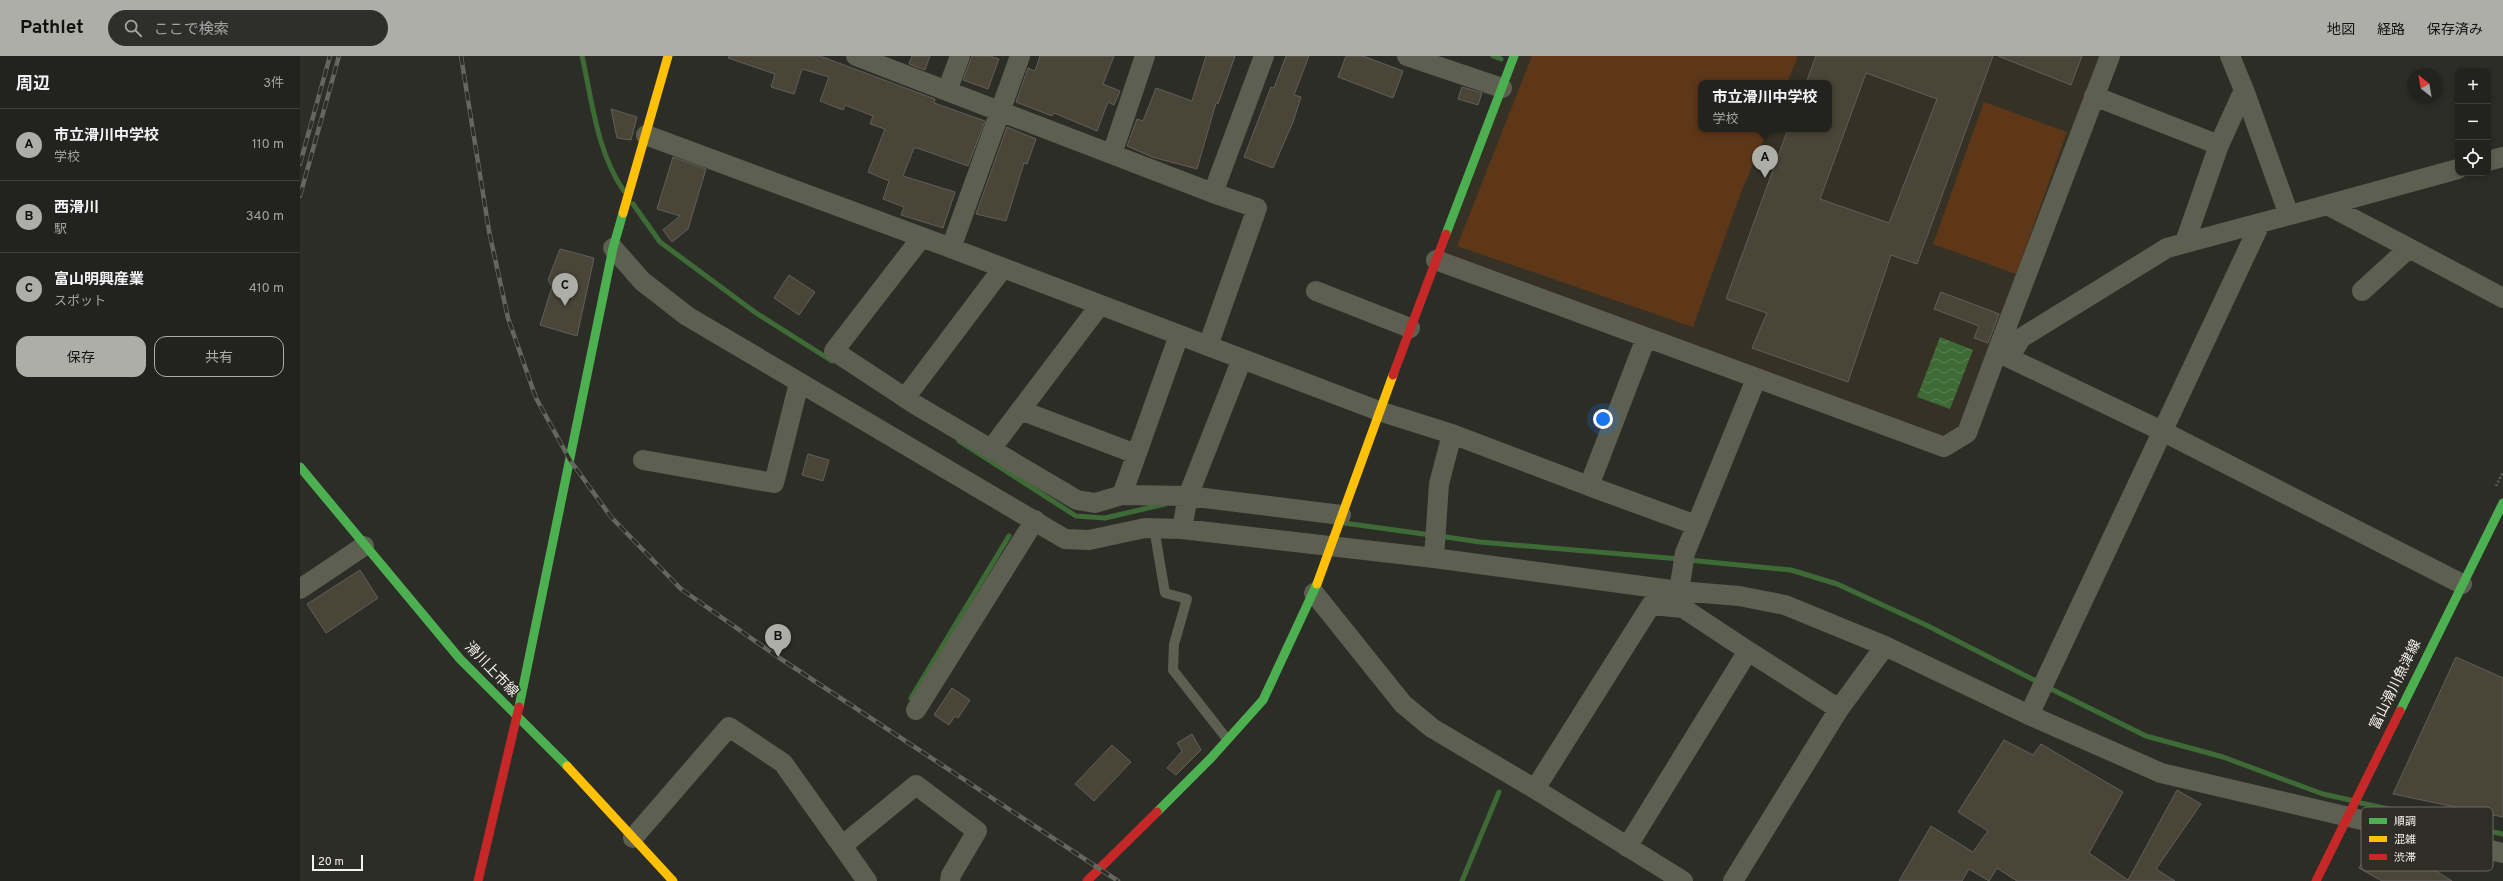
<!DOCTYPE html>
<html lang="ja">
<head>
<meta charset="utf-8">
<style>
  :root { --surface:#22221e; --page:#2e2f2b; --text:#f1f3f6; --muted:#a2a4a4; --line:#3f3f3c; --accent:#aeaea9 }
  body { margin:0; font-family:Overpass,"Noto Sans JP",sans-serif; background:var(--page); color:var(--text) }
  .controls { position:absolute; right:12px; top:12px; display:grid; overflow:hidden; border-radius:8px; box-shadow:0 2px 6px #0003 }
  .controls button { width:36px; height:36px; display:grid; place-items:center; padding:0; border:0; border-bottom:1px solid var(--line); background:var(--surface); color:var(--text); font:20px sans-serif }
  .compass { position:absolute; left:2107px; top:12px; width:36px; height:36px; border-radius:50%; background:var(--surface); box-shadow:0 2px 6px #0003; rotate:329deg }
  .scale { position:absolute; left:12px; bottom:10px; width:51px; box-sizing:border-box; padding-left:4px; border:2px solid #f4f3ee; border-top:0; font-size:11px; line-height:14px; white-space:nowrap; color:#f4f3ee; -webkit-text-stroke:3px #2f2e26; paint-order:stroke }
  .you { position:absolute; left:1303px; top:363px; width:14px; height:14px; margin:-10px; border:3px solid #fff; border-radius:50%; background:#1a73e8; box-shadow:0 0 0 6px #1a73e833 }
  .badge { display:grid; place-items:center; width:26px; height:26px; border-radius:50%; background:var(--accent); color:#111; font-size:13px; font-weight:700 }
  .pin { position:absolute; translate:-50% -33px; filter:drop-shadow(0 1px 2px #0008) }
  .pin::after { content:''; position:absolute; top:21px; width:14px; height:12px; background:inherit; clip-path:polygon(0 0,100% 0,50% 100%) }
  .popup { position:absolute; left:1398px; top:24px; width:134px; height:52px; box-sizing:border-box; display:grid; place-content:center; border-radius:8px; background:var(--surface); filter:drop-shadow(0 1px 3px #0005); font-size:13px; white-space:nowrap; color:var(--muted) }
  .popup b { font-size:15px; color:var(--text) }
  .popup::after { content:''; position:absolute; left:50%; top:100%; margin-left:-8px; border:8px solid transparent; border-top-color:var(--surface) }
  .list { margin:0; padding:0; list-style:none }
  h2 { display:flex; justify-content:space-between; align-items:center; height:52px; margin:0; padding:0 16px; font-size:17px }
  h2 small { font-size:13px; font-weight:400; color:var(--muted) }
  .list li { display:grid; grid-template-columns:26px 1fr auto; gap:12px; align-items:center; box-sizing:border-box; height:72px; padding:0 16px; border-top:1px solid var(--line) }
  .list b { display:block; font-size:15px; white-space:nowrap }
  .list p { margin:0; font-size:13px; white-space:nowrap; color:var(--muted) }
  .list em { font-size:13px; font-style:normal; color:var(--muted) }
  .actions { display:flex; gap:8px; padding:12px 16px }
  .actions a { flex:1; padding:9px 0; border:1px solid var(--accent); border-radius:12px; text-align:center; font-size:14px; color:var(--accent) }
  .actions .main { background:var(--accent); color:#111 }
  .icon { flex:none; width:22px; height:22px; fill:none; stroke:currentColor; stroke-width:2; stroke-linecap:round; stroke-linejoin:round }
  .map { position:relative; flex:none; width:2203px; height:825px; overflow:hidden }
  header { display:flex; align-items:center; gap:24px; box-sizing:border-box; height:56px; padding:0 20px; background:var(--accent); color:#111 }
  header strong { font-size:19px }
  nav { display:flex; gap:22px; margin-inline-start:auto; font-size:14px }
  .search { width:280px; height:36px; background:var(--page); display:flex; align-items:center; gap:10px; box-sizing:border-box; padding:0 14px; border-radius:22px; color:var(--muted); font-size:15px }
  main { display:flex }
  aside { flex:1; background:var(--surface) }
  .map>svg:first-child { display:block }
</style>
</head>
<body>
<header>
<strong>Pathlet</strong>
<div class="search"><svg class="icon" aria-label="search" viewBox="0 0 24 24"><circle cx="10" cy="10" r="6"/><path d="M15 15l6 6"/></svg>ここで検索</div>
<nav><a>地図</a><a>経路</a><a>保存済み</a></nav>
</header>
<main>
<aside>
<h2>周辺<small>3件</small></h2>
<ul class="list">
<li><span class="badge">A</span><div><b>市立滑川中学校</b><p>学校</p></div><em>110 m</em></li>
<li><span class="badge">B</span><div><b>西滑川</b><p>駅</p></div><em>340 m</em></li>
<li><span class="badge">C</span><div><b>富山明興産業</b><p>スポット</p></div><em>410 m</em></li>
</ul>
<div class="actions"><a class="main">保存</a><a>共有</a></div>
</aside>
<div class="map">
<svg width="2203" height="825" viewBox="0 0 2203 825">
  <defs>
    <pattern id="water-waves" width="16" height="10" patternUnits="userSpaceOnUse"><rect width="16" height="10" fill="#3e6a36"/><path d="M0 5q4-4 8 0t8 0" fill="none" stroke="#5a8053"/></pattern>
  </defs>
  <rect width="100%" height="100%" fill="#2d2d28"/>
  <!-- built -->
  <path fill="#353225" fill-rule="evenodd" d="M1212 0H1810L1667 377 1644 391 1136 204ZM1401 27H1529V73H1401Z"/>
  <!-- grass -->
  <path fill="#5e3718" d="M1232 0H1498L1487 27H1401V73H1468L1440 139 1393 271 1157 190Z
    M1684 46 1767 76 1716 218 1633 188Z"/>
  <!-- water -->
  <path fill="url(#water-waves)" d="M1640 281 1673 294 1650 353 1617 341Z"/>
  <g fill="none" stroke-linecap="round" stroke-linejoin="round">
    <!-- stream -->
    <path stroke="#3e6a36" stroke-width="5" d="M282 0C292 44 297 97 324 135
      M1193 0 1201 3
      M333 148 360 186 456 257 532 305
      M659 385 776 460 805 462 865 448
      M1044 467 1131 479
      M1139 480 1180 486 1380 503
      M1388 504 1491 514 1537 528 1626 569 1740 627
      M1747 631 1846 680 1923 701 2023 738 2050 744
      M611 642 709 480
      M2061 747 2203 778
      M1162 825 1199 736"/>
  </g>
  <!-- building -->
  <path fill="#4b4538" stroke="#605f5c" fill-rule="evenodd" d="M429 0H520L635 43 634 47 685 65 668 110 617 92H614L603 120 655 136 643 172 601 159 604 151 583 143 589 125 568 116 585 73 570 68 573 60 545 49 543 54 520 45 529 21 502 13 494 38 471 31 475 18 428 2Z
    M612 0H630L625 14 609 8Z
    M672 0H690L699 3 688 33 663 24Z
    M740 0H814L803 28 820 35 814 49 808 46 797 75 754 57 752 60 716 46 728 12 735 15Z
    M906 0H935L918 48 916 47 897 113 852 101 827 90 837 63 843 65 856 32 892 45Z
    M986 0H1009L994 39 1001 41 993 66 973 112 944 101 971 31 974 32Z
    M1046 0H1063L1103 15 1093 42 1038 21Z
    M1516 0H1693L1617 208 1591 199 1548 326 1452 292 1467 257 1426 243 1488 73H1529V27H1506ZM1566 17 1637 43 1589 167 1520 143Z
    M1698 0H1782L1771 29Z
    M1162 31 1182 37 1178 49 1158 43Z
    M311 53 337 61 331 84 317 82Z
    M707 71 736 83 727 108 724 107 706 165 676 158Z
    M373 101 406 113 388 173 372 186 363 174 380 160 357 153Z
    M260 193 294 202 277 280 240 269 252 231 248 224Z
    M489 219 515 236 499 259 474 242Z
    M1641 236 1699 258 1688 287 1674 282 1679 270 1634 253Z
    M508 398 529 404 523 425 502 419Z
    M60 514 78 542 26 577 7 548Z
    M2156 601 2203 622V761L2093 738Z
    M652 632 670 644 658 662 655 660 649 669 634 659Z
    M892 678 901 694 876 719 867 712 882 695 877 687Z
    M1704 684 1733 699 1741 688 1823 736 1789 797 1828 824 1877 734 1901 748 1856 813 1875 825H1717L1697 812 1689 825 1669 813 1662 825H1599L1631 770 1673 796 1688 775 1658 756Z
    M812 689 831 706 794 745 775 728Z
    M2078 780 2152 825H2082L2059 812Z"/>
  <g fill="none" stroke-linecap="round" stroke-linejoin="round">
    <!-- path -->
    <path stroke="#5b5e53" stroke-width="2.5" stroke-dasharray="2 2" stroke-linecap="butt" d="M2196 430 2203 416"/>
    <!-- lane -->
    <path stroke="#5d5f51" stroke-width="10" d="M854 472 865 537 887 543 874 588 873 614 927 683"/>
    <!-- street -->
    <path stroke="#5d5f51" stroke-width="20" d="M556 0 913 137 964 0
      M1107 0 1202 32
      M1944 34 1989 159
      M647 35 660 0
      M1794 40 1919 89 1944 34 1930 0
      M346 79 651 192 1079 355 1152 378
      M812 98 845 0
      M2188 105 2203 101
      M2027 149 2158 113
      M622 181 534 295 616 349 777 444 795 447 822 439 879 279
      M1885 186 1919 89
      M313 192 342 225 387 260 765 483 789 484 845 472 882 473 1134 502 1379 535 1439 540 1485 549 1585 590 1729 659 1861 717 2203 797
      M651 192 720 0
      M2109 192 2203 242
      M1136 204 1644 391 1667 377 1697 296 1862 375 2162 528
      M1016 235 1110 272
      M1346 282 1289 430 1396 469
      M908 290 957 152 913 137
      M1697 296 1810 0
      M1709 302 1721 282 1867 192 2027 149 2109 192 2062 235
      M605 342 703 212
      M720 354 836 398
      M691 393 800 249
      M343 404 474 427 499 327
      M822 439 888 440 1041 459
      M882 473 888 440 942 303
      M1134 502 1139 428 1152 378 1289 430
      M0 533 64 490
      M1379 535 1385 497 1456 323
      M1014 537 1103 648 1132 672 1235 733 1383 825
      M1448 595 1539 653
      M616 654 735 464
      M1729 659 1960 168
      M1235 733 1351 549 1383 552 1448 595 1327 791
      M333 782 429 671 483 707 567 825
      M542 790 616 729 677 775 651 819 650 825
      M1433 825 1539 653 1585 590"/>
    <!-- fast -->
    <path stroke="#4caf50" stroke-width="9" d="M1146 178 1214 0
      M0 411 160 603 267 710
      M219 651 313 192 323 157
      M2100 655 2203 447
      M857 756 911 702 963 644 1017 528"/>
    <!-- slow -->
    <path stroke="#ffc107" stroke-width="9" d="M323 157 368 0
      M1017 528 1093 319
      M267 710 373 825"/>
    <!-- jam -->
    <path stroke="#c62828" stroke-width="9" d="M1093 319 1146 178
      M178 825 219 651
      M787 825 857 756
      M2016 825 2100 655"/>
    <!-- rail casing -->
    <g stroke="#65675e" stroke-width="4.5">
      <path id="rail" d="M161 0 189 175 208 262 236 342 270 404 311 461 381 533 478 601 818 825
        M0 108 30 0
        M0 140 39 0"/>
    </g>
    <!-- rail -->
    <use href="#rail" stroke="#2f2e26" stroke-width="3" stroke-dasharray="9" stroke-linecap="butt"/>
  </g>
  <g text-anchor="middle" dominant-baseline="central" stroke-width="3" stroke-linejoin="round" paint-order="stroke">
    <!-- street labels -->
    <g font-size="14" fill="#f4f3ee" stroke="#2f2e26">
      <text transform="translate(191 614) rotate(46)">滑川上市線</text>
      <text transform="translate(2096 629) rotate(-64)">富山滑川魚津線</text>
    </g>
  </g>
  <!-- legend -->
  <rect x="2061" y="751" width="132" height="64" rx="6" fill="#2f2e26" stroke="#6a6962" stroke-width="1"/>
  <rect x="2069" y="762" width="18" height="6" fill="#4caf50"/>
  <rect x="2069" y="780" width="18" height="6" fill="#ffc107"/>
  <rect x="2069" y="798" width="18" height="6" fill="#c62828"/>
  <g font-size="11" fill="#f4f3ee">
    <text x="2094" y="769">順調</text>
    <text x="2094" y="787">混雑</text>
    <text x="2094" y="805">渋滞</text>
  </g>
</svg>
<div class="controls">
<button>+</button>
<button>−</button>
<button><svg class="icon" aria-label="locate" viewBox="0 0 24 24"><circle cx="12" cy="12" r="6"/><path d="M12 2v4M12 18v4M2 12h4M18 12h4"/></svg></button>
</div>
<svg class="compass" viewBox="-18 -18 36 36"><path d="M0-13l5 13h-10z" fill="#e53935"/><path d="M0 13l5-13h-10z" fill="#a2a4a4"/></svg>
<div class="scale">20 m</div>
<div class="you"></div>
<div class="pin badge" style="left:1465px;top:122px">A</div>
<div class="popup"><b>市立滑川中学校</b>学校</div>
<div class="pin badge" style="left:478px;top:601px">B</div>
<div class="pin badge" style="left:265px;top:250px">C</div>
</div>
</main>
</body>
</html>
